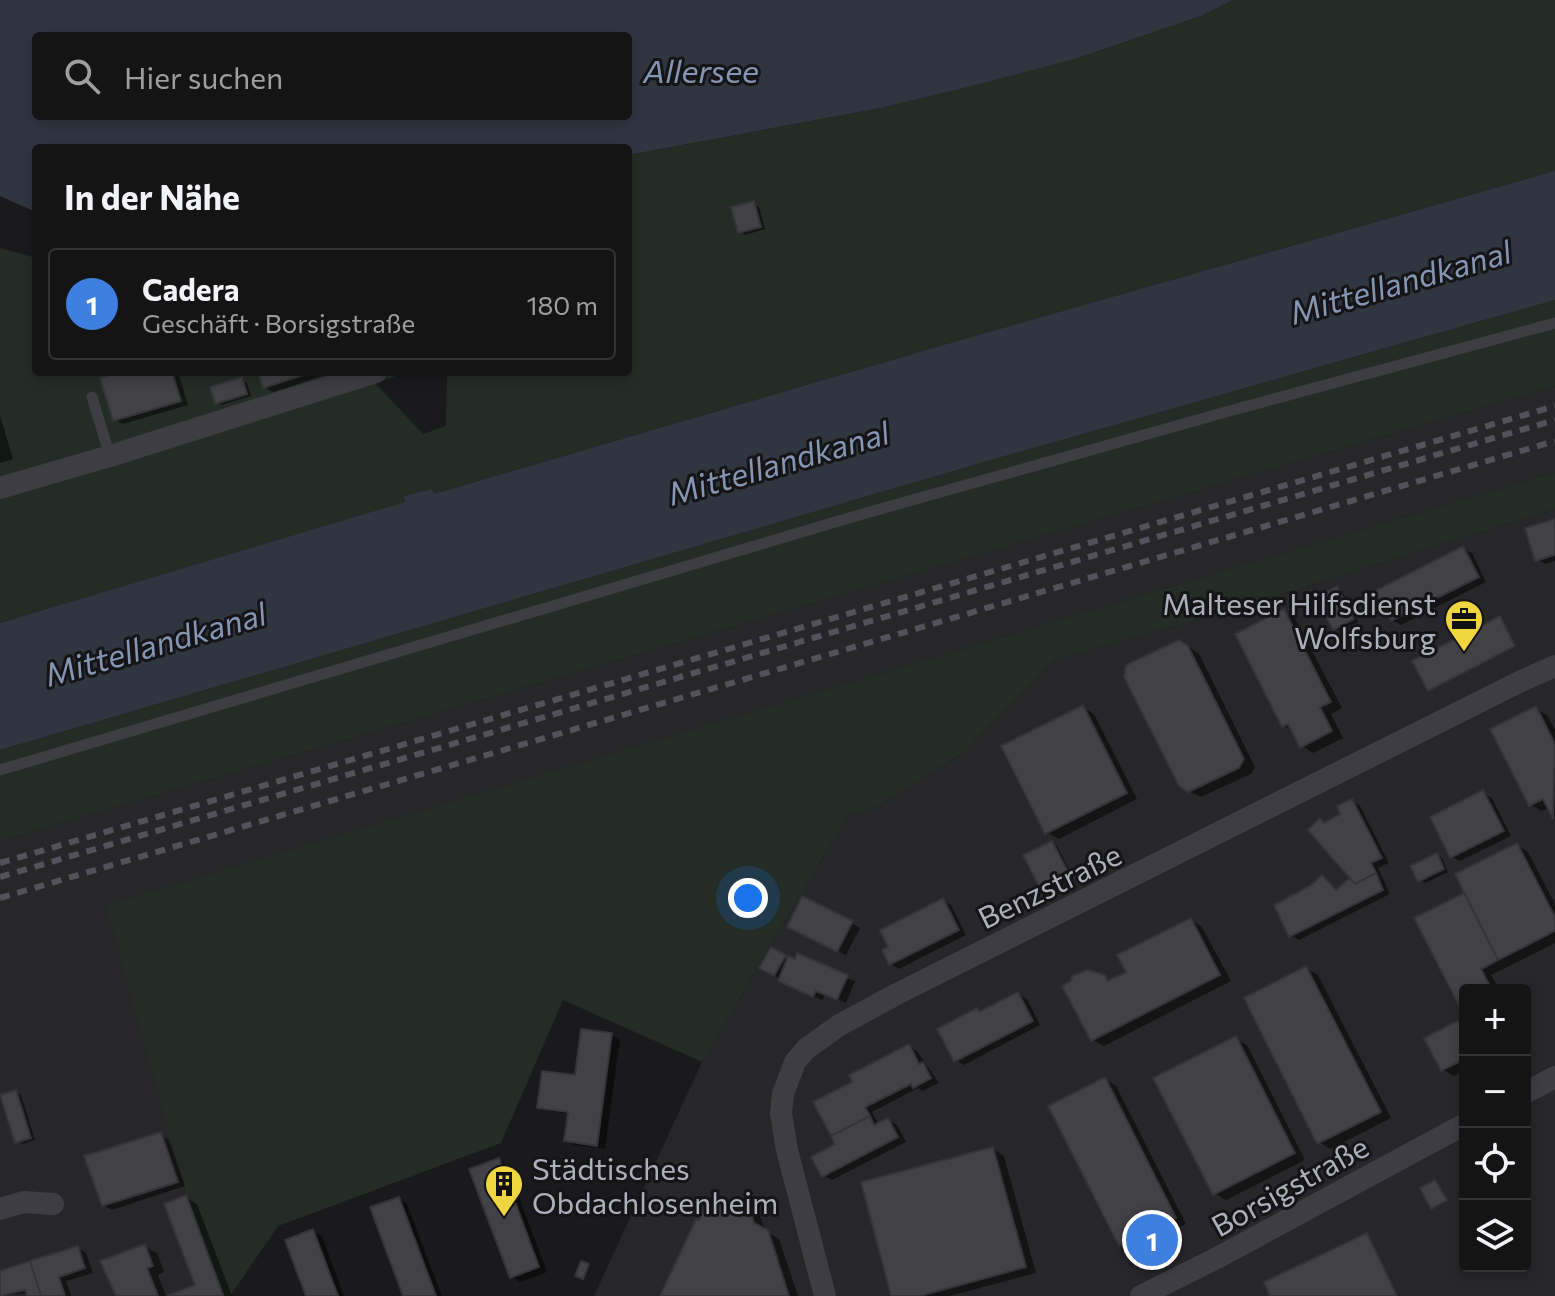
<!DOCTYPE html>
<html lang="de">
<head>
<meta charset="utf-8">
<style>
  :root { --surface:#141415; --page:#1d1d1e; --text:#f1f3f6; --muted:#9d9ea0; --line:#333334; --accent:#b45309 }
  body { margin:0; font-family:Commissioner,sans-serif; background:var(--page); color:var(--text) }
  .controls { position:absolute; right:24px; bottom:24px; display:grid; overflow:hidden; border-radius:8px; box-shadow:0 4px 12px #0003 }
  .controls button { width:72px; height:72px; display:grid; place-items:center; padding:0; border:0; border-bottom:2px solid var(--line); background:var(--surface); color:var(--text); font:40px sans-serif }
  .you { position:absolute; left:748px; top:898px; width:28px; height:28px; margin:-20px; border:6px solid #fff; border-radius:50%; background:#1a73e8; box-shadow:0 0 0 12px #1a73e833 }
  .badge { display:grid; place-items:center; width:52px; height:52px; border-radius:50%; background:var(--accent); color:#fff; font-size:26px; font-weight:700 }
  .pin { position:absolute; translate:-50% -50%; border:4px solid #fff; box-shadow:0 2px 8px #0006 }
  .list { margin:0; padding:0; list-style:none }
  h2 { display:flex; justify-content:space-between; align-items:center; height:104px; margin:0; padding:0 32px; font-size:34px }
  h2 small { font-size:26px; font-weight:400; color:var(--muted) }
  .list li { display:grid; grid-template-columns:52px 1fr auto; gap:24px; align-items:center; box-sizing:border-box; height:112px; margin:0 16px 16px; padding:0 16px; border:2px solid var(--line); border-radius:8px }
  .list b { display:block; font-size:30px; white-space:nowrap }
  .list p { margin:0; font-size:26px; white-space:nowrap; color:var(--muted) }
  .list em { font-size:26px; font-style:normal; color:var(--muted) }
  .icon { flex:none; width:44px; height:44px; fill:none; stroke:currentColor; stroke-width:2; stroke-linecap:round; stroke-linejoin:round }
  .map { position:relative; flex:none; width:1555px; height:1296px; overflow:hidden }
  .search { position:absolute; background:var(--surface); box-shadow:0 4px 12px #0003; left:32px; top:32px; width:600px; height:88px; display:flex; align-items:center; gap:20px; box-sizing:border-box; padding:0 28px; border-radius:8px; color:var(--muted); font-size:30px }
  .panel { position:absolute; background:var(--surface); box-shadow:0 4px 12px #0003; left:32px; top:144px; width:600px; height:232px; border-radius:8px }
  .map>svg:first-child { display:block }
</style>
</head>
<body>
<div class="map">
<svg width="1555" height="1296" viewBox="0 0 1555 1296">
  <rect width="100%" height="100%" fill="#1a1a1c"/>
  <!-- built -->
  <path fill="#272629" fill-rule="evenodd" d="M1555 386V472L107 905 186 1195 224 1296H0V841Z
    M1555 509V1296H594L702 1062 848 815 874 809 963 753 1055 660 1211 616ZM1465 990H1525V1266H1465Z"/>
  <!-- green -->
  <path fill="#242c26" d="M1233 0H1555V171L957 341 434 494 432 489 405 496 406 502 0 623V248L36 258V372H408L375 383 423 434 446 426 447 372H628V155L880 108 1075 59 1201 16Z
    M1555 300V386L0 841V750L991 460Z
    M1555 472V509L1211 616 1055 660 963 753 874 809 848 815 702 1062 563 1000 501 1143 278 1226 230 1296H224L186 1195 106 905Z"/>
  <!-- water -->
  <path fill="#303640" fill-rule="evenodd" d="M0 0H1233L1201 16 1075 59 975 85 880 108 628 155V148H36V212L0 196ZM36 36H628V116H36Z
    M1555 171V300L991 460 0 750V623L405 502 404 496 432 489 434 494 957 341Z"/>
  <!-- shadow -->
  <path fill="#0007" d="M754 204 759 207 765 229 745 235 740 232Z
    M128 372H178L188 405 123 424 115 420Z
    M264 372H334L273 392 265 387Z
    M242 380 247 383 251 396 222 405 216 402Z
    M0 415 13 459 0 463Z
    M1555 521V561L1545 564 1537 559Z
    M1463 549 1472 553 1486 582 1401 625 1392 620Z
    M1337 588 1342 591 1358 622 1340 631 1335 628Z
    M1284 611 1295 618 1342 708 1331 714 1343 738 1313 753 1302 746 1294 732 1283 725Z
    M1500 619 1516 647 1429 689Z
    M1184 643 1199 654 1255 767 1251 774 1201 797 1189 791 1173 644Z
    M1083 707 1094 714 1137 799 1059 839 1047 832Z
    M1536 709 1547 715 1555 730V818L1550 807 1542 811 1531 805Z
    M1483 793 1492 798 1511 836 1460 861 1452 857Z
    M1352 801 1360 806 1389 863 1378 868 1390 894 1299 940 1290 935 1311 888 1322 877 1339 891 1353 878 1321 821 1326 824 1343 814Z
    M1052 843 1057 846 1074 879 1048 892 1043 889Z
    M1517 845 1528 852 1555 904V943L1491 975 1499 990H1465V1013L1417 919 1467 893Z
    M1437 855 1442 858 1448 872 1425 883 1420 880Z
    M943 900 951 905 966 935 899 969 891 964V948Z
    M1191 920 1202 927 1231 981 1104 1046 1093 1040 1104 977 1112 981 1129 973Z
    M852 923 860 928 846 955 798 931Z
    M772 950 789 959 855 981 846 1003 825 994 822 1000 789 985 762 967Z
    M1306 968 1318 975 1391 1118 1330 1149 1319 1142Z
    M1018 994 1027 999 1040 1025 964 1065 956 1060 977 1010 982 1013Z
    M1465 1019V1070L1454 1076 1442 1069Z
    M583 1031 612 1035 620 1040 605 1149 574 1145 566 1140 569 1114 548 1111 539 1107 576 1077Z
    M1235 1039 1247 1045 1305 1160 1226 1200 1214 1193Z
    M909 1046 917 1051 939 1083 922 1091 918 1088 872 1112 879 1125 888 1120 897 1125 906 1142 832 1180 823 1175 838 1145 855 1083Z
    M1105 1079 1116 1086 1186 1224 1167 1234 1175 1250 1174 1256 1168 1260 1148 1251 1144 1245 1132 1251 1120 1245Z
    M16 1092 21 1095 35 1140 22 1144 17 1141Z
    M161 1135 169 1140 185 1186 112 1210 103 1205Z
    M993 1149 1004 1156 1036 1273 950 1296H893Z
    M499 1160 507 1165 547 1272 520 1282 512 1277Z
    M186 1198 197 1204 232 1296H173L198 1287Z
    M399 1199 407 1204 442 1296H406Z
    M747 1202 758 1209 765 1231 779 1239 798 1296H663L732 1212Z
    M313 1231 322 1236 344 1296H308Z
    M145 1247 157 1253 164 1272 158 1275 166 1296H118Z
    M77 1248 86 1253 93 1273 66 1281 71 1296H29L28 1293 1 1296 0 1273Z"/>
  <!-- building -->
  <path fill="#424246" stroke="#353438" stroke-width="2" d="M754 201 761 227 738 233 731 207Z
    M121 372H172L181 401 113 421 100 378Z
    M258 372H313L263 388Z
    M242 377 247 394 215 404 210 387Z
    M1555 519V555L1535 561 1525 528Z
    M1463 546 1479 577 1391 621 1375 591Z
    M1337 586 1354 619 1333 630 1316 597Z
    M1284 609 1331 702 1320 707 1332 731 1300 748 1288 724 1282 727 1235 634Z
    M1500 616 1515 646 1428 691 1412 661Z
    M1179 640 1188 646 1244 759 1239 768 1188 792 1179 786 1124 677 1126 666 1130 663Z
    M1083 705 1127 793 1045 834 1001 746Z
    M1536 706 1555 744 1553 819 1543 799 1529 806 1490 729Z
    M1483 790 1504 831 1450 858 1430 817Z
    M1352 799 1382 858 1371 863 1376 873 1355 884 1308 830 1320 818 1324 823 1340 814 1337 806Z
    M1052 841 1070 876 1041 890 1023 855Z
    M1517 843 1555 917V931L1498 960 1455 874Z
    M1437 853 1444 869 1418 882 1410 866Z
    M1376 873 1383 890 1289 937 1274 905 1310 886 1322 875 1336 890 1350 878 1355 884Z
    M1464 893 1498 960 1481 969 1492 990H1465V1059L1441 1071 1424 1038 1465 1017 1414 918Z
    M802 896 853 921 837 952 787 927Z
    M943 898 959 930 889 965 882 950 888 947 880 930Z
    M1191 918 1220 975 1091 1041 1062 986 1071 981 1072 976 1088 970 1105 975 1108 981 1126 972 1117 955Z
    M771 947 786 955 774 976 759 968Z
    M797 953 848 975 837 1000 816 991 813 997 778 981 788 956 795 959Z
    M1306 966 1381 1112 1317 1144 1244 998Z
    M1018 992 1033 1021 954 1062 937 1029 977 1008 979 1012Z
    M581 1029 612 1033 597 1146 564 1141 568 1112 537 1108 542 1071 575 1075Z
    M1236 1036 1295 1153 1213 1195 1153 1078Z
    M909 1044 919 1064 923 1062 931 1078 913 1088 911 1084 865 1107 870 1116 831 1136 813 1102 852 1082 849 1075Z
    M1105 1077 1176 1218 1157 1227 1165 1246 1156 1254 1147 1253 1137 1237 1119 1246 1048 1106Z
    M16 1090 31 1138 15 1143 0 1095Z
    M870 1116 874 1125 888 1118 898 1137 822 1177 811 1157 835 1144 831 1136Z
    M161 1132 178 1182 102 1206 84 1156Z
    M993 1147 1026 1267 920 1296H891L861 1182Z
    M499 1158 539 1267 510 1278 469 1169Z
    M1435 1180 1447 1200 1431 1209 1420 1188Z
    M186 1195 223 1295 222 1296H167L195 1285 164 1204Z
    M399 1197 436 1296H403L370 1207Z
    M707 1199 731 1209 732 1205 747 1200 754 1223 768 1230 789 1296H660L696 1219 699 1220Z
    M313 1229 338 1296H306L285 1240Z
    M1367 1233 1397 1296H1270L1264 1282Z
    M145 1244 153 1266 147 1268 158 1296H116L100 1261Z
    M78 1246 85 1268 59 1277 65 1296H41L30 1261Z
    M30 1261 41 1296H27L25 1290 0 1296V1271Z
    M581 1261 589 1264 583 1279 575 1276Z"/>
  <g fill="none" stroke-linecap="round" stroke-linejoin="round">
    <!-- lane -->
    <path stroke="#3d3d43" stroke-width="11" d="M92 397 110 456
      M0 770 859 515 1233 410 1555 323"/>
    <!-- street -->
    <path stroke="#3d3d43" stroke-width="22" d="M0 488 110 456 376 372
      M1525 1093 1555 1077
      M0 1209 24 1202 53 1204
      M825 1296 787 1150 781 1113 783 1094 795 1062 806 1049 838 1026 893 996 1519 682 1555 666
      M1141 1296 1217 1258 1465 1124"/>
    <!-- rail -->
    <path stroke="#52535a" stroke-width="6" stroke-dasharray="10 8" stroke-linecap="butt" d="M0 863 1555 406
      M0 877 1555 420
      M0 898 1555 441"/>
  </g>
  <!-- icons -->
  <defs>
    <g id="office-pin" transform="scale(2)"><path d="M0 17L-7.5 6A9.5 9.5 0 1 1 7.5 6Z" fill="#efd540" stroke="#151517"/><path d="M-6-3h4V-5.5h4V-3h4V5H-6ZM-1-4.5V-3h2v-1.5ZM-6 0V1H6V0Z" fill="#111"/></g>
    <g id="building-pin" transform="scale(2)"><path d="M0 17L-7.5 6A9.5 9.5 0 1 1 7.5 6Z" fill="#efd540" stroke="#151517"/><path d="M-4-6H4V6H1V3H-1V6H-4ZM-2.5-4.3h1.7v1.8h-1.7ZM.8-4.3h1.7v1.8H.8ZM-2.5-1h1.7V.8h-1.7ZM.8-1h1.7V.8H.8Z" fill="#111"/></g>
  </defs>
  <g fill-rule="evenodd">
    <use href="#office-pin" x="1464" y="619"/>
    <use href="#building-pin" x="504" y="1184"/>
  </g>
  <g text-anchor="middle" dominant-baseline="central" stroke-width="6" stroke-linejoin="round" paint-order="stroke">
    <!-- poi labels -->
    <g font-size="30" fill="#adafbb" stroke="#151517" text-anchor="end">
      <text x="1436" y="602">Malteser Hilfsdienst<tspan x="1436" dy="34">Wolfsburg</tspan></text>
      <text x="532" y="1167" text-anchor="start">Städtisches<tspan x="532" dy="34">Obdachlosenheim</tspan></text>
    </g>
    <!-- street labels -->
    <g font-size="30" fill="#adafbb" stroke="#151517">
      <text transform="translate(1049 885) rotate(-26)">Benzstraße</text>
      <text transform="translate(1289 1185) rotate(-29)">Borsigstraße</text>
    </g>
    <!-- water labels -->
    <g font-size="32" font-style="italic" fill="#8596b5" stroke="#151517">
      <text x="701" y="70">Allersee</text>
      <text transform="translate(1400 281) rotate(-16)">Mittellandkanal</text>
      <text transform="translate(778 462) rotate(-16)">Mittellandkanal</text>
      <text transform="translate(155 643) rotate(-16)">Mittellandkanal</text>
    </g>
  </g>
</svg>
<div class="controls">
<button>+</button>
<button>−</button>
<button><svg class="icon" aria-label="locate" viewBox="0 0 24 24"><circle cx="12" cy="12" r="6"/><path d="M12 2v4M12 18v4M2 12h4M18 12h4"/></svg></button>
<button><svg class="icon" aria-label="layers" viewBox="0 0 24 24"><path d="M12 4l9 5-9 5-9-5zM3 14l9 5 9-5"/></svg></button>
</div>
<div class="you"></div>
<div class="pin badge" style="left:1152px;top:1240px;background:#3f7fe0">1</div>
<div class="search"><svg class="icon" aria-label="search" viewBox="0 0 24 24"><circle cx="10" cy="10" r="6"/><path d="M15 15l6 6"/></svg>Hier suchen</div>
<section class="panel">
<h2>In der Nähe<small></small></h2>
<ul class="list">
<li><span class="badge" style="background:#3f7fe0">1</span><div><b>Cadera</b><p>Geschäft · Borsigstraße</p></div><em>180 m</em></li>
</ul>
</section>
</div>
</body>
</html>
